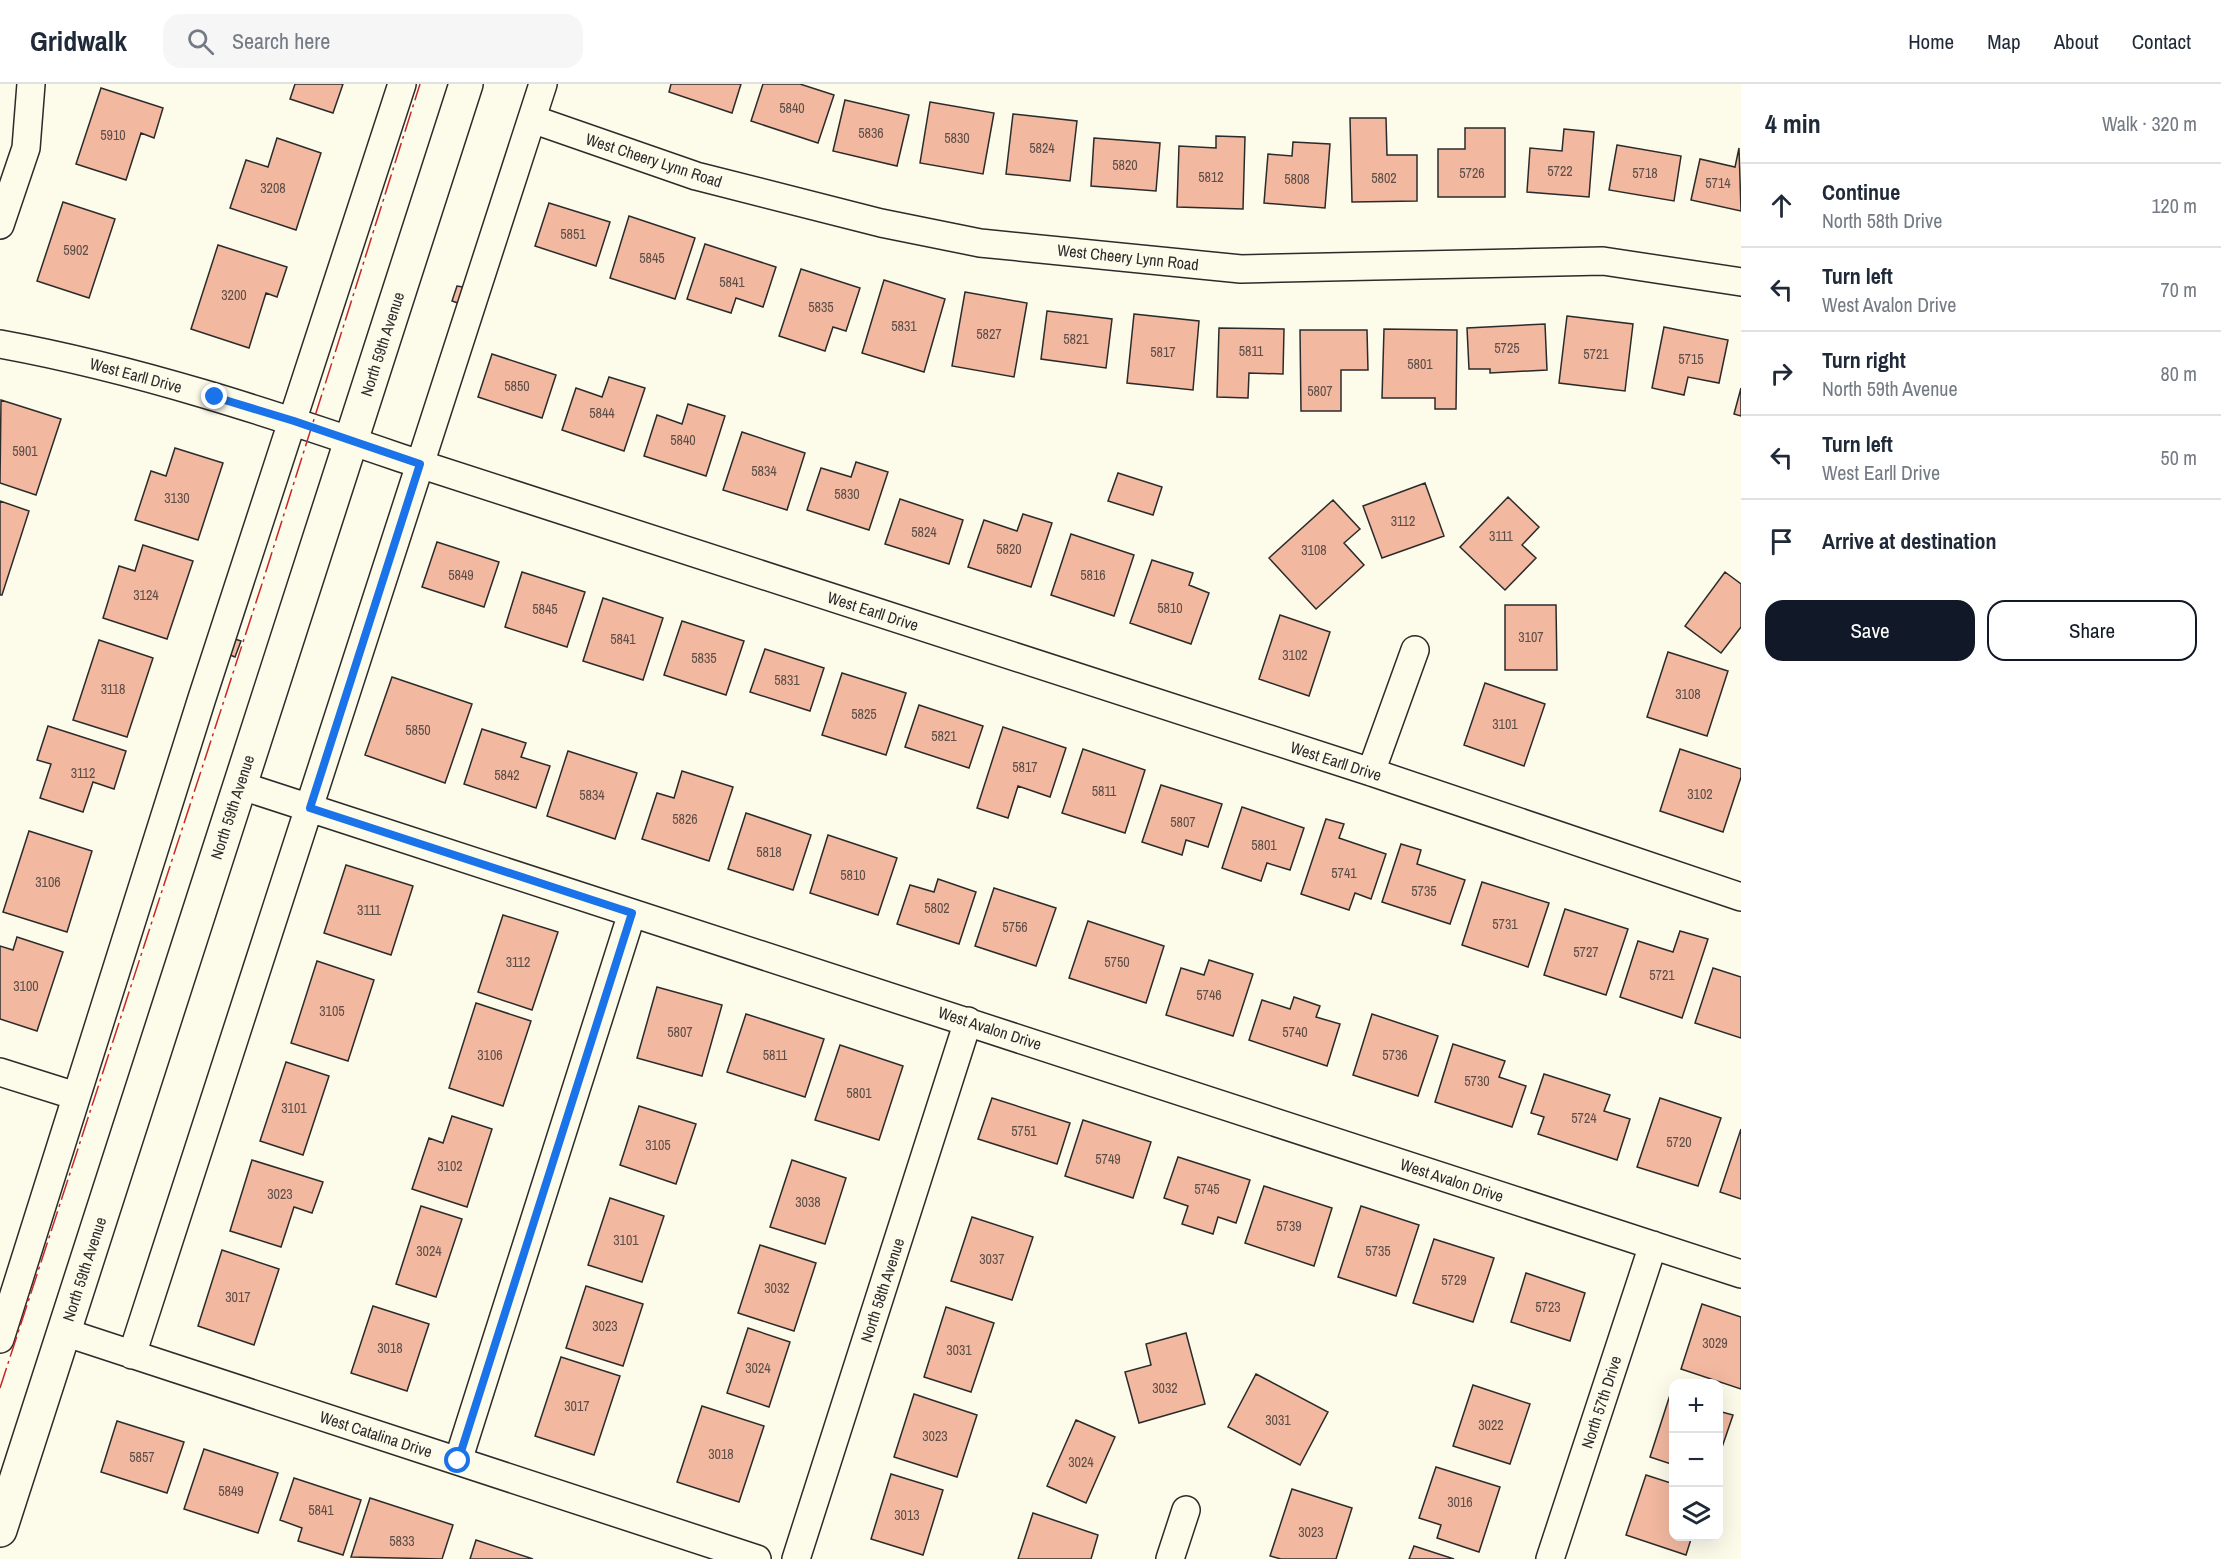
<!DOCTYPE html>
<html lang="en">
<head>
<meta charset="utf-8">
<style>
  :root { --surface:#fff; --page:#f6f6f7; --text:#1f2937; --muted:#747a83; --line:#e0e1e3; --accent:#111827 }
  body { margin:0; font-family:"Archivo Narrow",sans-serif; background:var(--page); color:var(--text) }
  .controls { position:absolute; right:18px; bottom:18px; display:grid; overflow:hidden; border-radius:12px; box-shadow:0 6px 24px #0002 }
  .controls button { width:54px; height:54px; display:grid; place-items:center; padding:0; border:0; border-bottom:2px solid var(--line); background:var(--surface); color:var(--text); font:30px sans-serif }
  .stop { position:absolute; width:18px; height:18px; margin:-14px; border:4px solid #1a73e8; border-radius:50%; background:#fff }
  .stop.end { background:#1a73e8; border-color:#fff; box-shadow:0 2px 6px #0008 }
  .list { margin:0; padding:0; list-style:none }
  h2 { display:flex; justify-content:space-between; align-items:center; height:78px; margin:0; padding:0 24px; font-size:26px }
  h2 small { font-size:20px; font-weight:400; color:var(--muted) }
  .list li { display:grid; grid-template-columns:39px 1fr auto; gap:18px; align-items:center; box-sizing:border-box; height:84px; padding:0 24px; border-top:2px solid var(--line) }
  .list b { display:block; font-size:22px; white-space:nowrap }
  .list p { margin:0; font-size:20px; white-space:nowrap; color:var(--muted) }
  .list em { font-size:20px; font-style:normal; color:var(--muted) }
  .actions { display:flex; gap:12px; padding:18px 24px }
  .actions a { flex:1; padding:14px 0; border:2px solid var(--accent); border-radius:18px; text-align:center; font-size:21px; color:var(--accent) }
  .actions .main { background:var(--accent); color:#fff }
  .icon { flex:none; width:33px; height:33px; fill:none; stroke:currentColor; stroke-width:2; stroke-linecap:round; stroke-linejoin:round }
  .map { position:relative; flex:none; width:1741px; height:1475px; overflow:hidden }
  header { display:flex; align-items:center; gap:36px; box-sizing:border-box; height:84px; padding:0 30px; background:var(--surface); border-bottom:2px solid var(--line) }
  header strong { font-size:28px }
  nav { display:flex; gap:33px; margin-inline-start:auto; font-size:21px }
  .search { width:420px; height:54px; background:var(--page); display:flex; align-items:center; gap:15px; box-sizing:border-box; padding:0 21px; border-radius:18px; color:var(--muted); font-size:22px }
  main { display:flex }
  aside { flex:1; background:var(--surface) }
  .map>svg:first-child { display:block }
</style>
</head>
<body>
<header>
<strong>Gridwalk</strong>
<div class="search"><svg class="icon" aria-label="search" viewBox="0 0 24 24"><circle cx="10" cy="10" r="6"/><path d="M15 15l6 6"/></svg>Search here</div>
<nav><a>Home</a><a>Map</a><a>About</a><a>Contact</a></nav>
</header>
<main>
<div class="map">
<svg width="1741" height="1475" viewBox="0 0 1741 1475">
  <rect width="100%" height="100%" fill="#fdfbea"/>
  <!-- building -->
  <path fill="#f2b8a0" stroke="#2b2b2b" stroke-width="1.5" d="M295 0H343L333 29 290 15Z
    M671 0H741L732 29 669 8Z
    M763 0H800L834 11 818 59 751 37Z
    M101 4 163 24 154 54 141 49 126 96 76 80Z
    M845 16 909 31 897 82 833 67Z
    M930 18 994 29 983 90 920 79Z
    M1013 30 1077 37 1070 97 1006 90Z
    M1350 34H1386L1387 71H1417V117L1352 118Z
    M1465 44H1505V113H1438V65H1465Z
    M1564 45 1594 48 1589 113 1527 108 1530 64 1562 67Z
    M1216 52 1245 53 1243 125 1177 123 1179 62 1216 64Z
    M277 54 321 69 296 146 230 124 246 76 268 83Z
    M1094 54 1160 59 1156 107 1091 102Z
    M1293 58 1330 60 1325 124 1264 119 1268 70 1292 72Z
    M1617 61 1681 72 1674 117 1609 106Z
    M1739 64 1741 127 1691 116 1700 75 1735 83Z
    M63 118 115 135 89 214 37 197Z
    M549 119 610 138 596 182 535 162Z
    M629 132 695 154 675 215 610 194Z
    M705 160 776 183 763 223 736 214 731 229 687 215Z
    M218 161 287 183 277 213 266 209 249 264 191 245Z
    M801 185 860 204 846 247 833 243 825 267 779 252Z
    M884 196 945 215 924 288 862 269Z
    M457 202 463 203 458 219 452 217Z
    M965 208 1027 219 1014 293 952 282Z
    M1047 227 1112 235 1106 284 1041 275Z
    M1134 230 1199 237 1193 306 1127 299Z
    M1567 232 1633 240 1625 307 1559 299Z
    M1545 240 1547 286 1490 289V285H1469L1467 244Z
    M1664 243 1728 256 1719 299 1688 293 1684 311 1652 304Z
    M1219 244 1284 245 1283 290 1249 289 1248 314 1217 313Z
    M1384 245 1457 246 1456 325H1435V314H1382Z
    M1300 246H1367L1368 286H1341V327H1301Z
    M492 270 556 291 542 334 478 313Z
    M609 293 645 304 624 367 562 346 576 304 602 313Z
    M1741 304V332L1734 330Z
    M1 316 61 335 36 411 0 399Z
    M688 320 725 332 706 392 644 372 657 331 682 340Z
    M742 348 805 369 787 426 723 406Z
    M175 364 223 379 198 456 135 436 151 387 166 392Z
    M856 378 888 388 869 446 807 426 821 384 851 393Z
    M1118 389 1162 403 1153 431 1108 417Z
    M1425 399 1444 452 1382 474 1363 422Z
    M1508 413 1539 443 1522 461 1536 474 1505 506 1460 463Z
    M900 415 963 436 949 480 885 460Z
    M1333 416 1360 445 1344 459 1364 481 1316 525 1269 474Z
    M0 417 29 427 2 511H0Z
    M1023 430 1052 439 1031 503 968 483 984 436 1017 447Z
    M1071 450 1134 471 1114 532 1051 511Z
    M437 458 499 478 484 523 422 503Z
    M143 461 193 477 167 555 103 534 119 482 135 487Z
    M1152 476 1193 489 1189 501 1209 509 1191 560 1130 539Z
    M522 488 585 508 567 563 505 543Z
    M1725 488 1741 500V543L1721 569 1685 542Z
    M603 514 663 534 643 596 583 577Z
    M1505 521H1556L1557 586H1505Z
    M1280 531 1330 548 1309 612 1259 595Z
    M682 537 744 557 726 611 664 591Z
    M235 555 241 557 235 573 230 571Z
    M99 556 153 574 127 653 73 636Z
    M765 565 824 584 810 627 750 608Z
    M1668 568 1728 587 1707 652 1647 633Z
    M842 589 906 609 886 671 822 651Z
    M392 593 472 620 445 699 365 671Z
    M1485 599 1545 620 1524 682 1464 661Z
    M919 621 983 642 969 684 905 663Z
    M48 642 126 667 114 705 93 698 83 728 40 714 51 680 37 676Z
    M1003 643 1066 664 1050 713 1018 702 1008 734 977 724Z
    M482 645 526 659 521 673 550 682 536 724 464 700Z
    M1083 665 1145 686 1125 749 1062 729Z
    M1680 665 1741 685V693L1723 748 1660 727Z
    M568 667 637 689 615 755 547 732Z
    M682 687 733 703 709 777 642 755 657 709 674 714Z
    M1161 701 1222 720 1208 763 1186 756 1182 771 1142 758Z
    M1242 723 1304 744 1290 786 1267 779 1261 797 1222 784Z
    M746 729 811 751 793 806 728 785Z
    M1326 735 1344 740 1339 754 1386 770 1371 815 1355 809 1349 826 1301 810Z
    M29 747 92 767 67 848 3 828Z
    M828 751 897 774 878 831 810 809Z
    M1401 760 1421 766 1417 780 1465 796 1450 840 1382 818Z
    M346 781 413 802 391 871 324 849Z
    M938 795 976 808 959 860 897 840 910 801 934 808Z
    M1482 798 1549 819 1528 883 1462 861Z
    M994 804 1056 824 1036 882 975 862Z
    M1565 825 1628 845 1606 911 1544 891Z
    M503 831 558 848 532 926 478 908Z
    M1088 837 1164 862 1146 919 1069 894Z
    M1680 847 1708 855 1682 934 1620 913 1638 857 1673 868Z
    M17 853 63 868 37 947 0 935V862L13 866Z
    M1209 876 1253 890 1233 952 1166 931 1181 884 1204 891Z
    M317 877 374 896 348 977 291 959Z
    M1713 884 1741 893V954L1695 939Z
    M657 903 722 921 702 992 637 974Z
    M1294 913 1320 922 1316 933 1340 940 1327 982 1249 956 1262 916 1290 925Z
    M476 919 531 937 503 1022 449 1004Z
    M746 930 824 955 805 1013 727 988Z
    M1372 930 1438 952 1418 1012 1353 991Z
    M1453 960 1505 977 1499 993 1526 1002 1512 1043 1435 1018Z
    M840 961 903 982 879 1056 815 1036Z
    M286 978 329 992 303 1071 260 1057Z
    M1544 990 1610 1011 1604 1027 1630 1035 1617 1076 1538 1050 1544 1033 1531 1029Z
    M992 1014 1070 1039 1057 1080 978 1055Z
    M1660 1014 1721 1034 1698 1102 1637 1083Z
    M639 1022 696 1040 676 1100 620 1081Z
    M452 1032 492 1045 467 1123 412 1105 429 1054 443 1059Z
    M1083 1036 1151 1058 1133 1114 1065 1092Z
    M1741 1045V1115L1720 1108Z
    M1178 1073 1250 1096 1236 1139 1218 1133 1213 1150 1182 1140 1188 1122 1164 1114Z
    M252 1076 323 1098 312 1129 294 1123 281 1163 230 1147Z
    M792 1076 846 1094 825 1160 770 1143Z
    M1264 1102 1332 1124 1314 1182 1245 1159Z
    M610 1114 664 1132 642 1198 588 1181Z
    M421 1122 462 1135 436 1213 396 1200Z
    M1361 1122 1419 1141 1396 1212 1338 1193Z
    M972 1133 1033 1153 1012 1216 951 1197Z
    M1434 1155 1494 1174 1473 1238 1413 1219Z
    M760 1161 816 1179 794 1247 738 1229Z
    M222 1166 279 1185 254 1261 198 1242Z
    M1526 1189 1585 1209 1570 1257 1511 1238Z
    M586 1202 643 1220 623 1282 566 1264Z
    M1702 1220 1741 1233V1305L1681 1285Z
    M373 1222 429 1240 407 1307 351 1289Z
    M946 1223 994 1239 971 1308 924 1293Z
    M748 1244 790 1258 769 1323 727 1309Z
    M1186 1249 1205 1320 1139 1339 1125 1288 1151 1281 1146 1260Z
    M561 1273 620 1292 594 1371 535 1352Z
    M1256 1290 1328 1328 1300 1381 1228 1343Z
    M1473 1301 1530 1320 1510 1380 1453 1362Z
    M914 1310 977 1331 957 1393 894 1373Z
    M1670 1311 1674 1312V1381L1650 1373Z
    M702 1322 764 1342 739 1418 677 1398Z
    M1718 1327 1733 1331 1718 1375Z
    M1076 1336 1115 1353 1086 1419 1047 1402Z
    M117 1337 184 1358 167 1409 101 1388Z
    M204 1365 278 1389 258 1449 184 1425Z
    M1436 1383 1500 1403 1479 1468 1437 1454 1441 1441 1419 1434Z
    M891 1390 943 1406 923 1471 871 1455Z
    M1646 1391 1674 1400V1452H1692L1686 1471 1626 1451Z
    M294 1394 361 1416 343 1471 298 1457 302 1444 280 1436Z
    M1292 1405 1352 1424 1336 1475H1281L1270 1472Z
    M370 1414 453 1441 442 1475 351 1473Z
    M1033 1429 1098 1451 1091 1475H1018Z
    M476 1456 533 1475H470Z
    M1414 1462 1454 1475H1409Z"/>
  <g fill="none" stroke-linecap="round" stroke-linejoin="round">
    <!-- minor casing -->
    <g stroke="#2b2b2b" stroke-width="30">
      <path id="minor" d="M532 35 696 92 881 139 980 159 1241 185 1603 177 1741 198
        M0 141 26 64 31 0
        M0 260C137 285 270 329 401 374L1371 688 1741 813
        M1371 688 1415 566
        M239 701 1741 1190
        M0 988 76 1012
        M64 1248 757 1475
        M0 1255 202 614 402 0
        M132 1271 543 0
        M458 1377 632 829
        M796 1475 968 937
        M1170 1475 1186 1426
        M1550 1475 1653 1161"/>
    </g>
    <!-- secondary casing -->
    <g stroke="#2b2b2b" stroke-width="36">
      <path id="secondary" d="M0 1446 466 0"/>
    </g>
    <!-- minor -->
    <use href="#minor" stroke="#fdfbea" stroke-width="27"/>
    <!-- secondary -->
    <use href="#secondary" stroke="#fdfbea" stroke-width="33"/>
    <!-- power -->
    <path stroke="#c62828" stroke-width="1.5" stroke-dasharray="21 4.5 3 4.5" stroke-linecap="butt" d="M0 1304 261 503 420 0"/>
  </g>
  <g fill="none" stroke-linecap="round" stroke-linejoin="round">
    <!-- route -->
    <path stroke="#1a73e8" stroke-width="8" d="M215 313 294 337 420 380 310 724 632 829 458 1377"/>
  </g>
  <g text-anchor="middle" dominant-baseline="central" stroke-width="4.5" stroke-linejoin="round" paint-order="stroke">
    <!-- number labels -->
    <g font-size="14" fill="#5d4e48">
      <text x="792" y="24">5840</text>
      <text x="871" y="49">5836</text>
      <text x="113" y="51">5910</text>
      <text x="957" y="54">5830</text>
      <text x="1042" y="64">5824</text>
      <text x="1125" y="81">5820</text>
      <text x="1560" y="87">5722</text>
      <text x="1472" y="89">5726</text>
      <text x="1645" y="89">5718</text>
      <text x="1211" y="93">5812</text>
      <text x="1384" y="94">5802</text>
      <text x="1297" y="95">5808</text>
      <text x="1718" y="99">5714</text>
      <text x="273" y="104">3208</text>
      <text x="573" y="150">5851</text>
      <text x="76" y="166">5902</text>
      <text x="652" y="174">5845</text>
      <text x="732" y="198">5841</text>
      <text x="234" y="211">3200</text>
      <text x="821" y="223">5835</text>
      <text x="904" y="242">5831</text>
      <text x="989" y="250">5827</text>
      <text x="1076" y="255">5821</text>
      <text x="1507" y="264">5725</text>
      <text x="1251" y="267">5811</text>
      <text x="1163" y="268">5817</text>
      <text x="1596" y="270">5721</text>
      <text x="1691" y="275">5715</text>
      <text x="1420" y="280">5801</text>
      <text x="517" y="302">5850</text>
      <text x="1320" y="307">5807</text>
      <text x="602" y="329">5844</text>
      <text x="683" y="356">5840</text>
      <text x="25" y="367">5901</text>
      <text x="764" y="387">5834</text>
      <text x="847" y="410">5830</text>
      <text x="177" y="414">3130</text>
      <text x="1403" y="437">3112</text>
      <text x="924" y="448">5824</text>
      <text x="1501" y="452">3111</text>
      <text x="1009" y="465">5820</text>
      <text x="1314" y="466">3108</text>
      <text x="461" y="491">5849</text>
      <text x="1093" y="491">5816</text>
      <text x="146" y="511">3124</text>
      <text x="1170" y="524">5810</text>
      <text x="545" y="525">5845</text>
      <text x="1531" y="553">3107</text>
      <text x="623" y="555">5841</text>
      <text x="1295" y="571">3102</text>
      <text x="704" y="574">5835</text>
      <text x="787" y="596">5831</text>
      <text x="113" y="605">3118</text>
      <text x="1688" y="610">3108</text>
      <text x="864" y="630">5825</text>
      <text x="1505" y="640">3101</text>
      <text x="418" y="646">5850</text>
      <text x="944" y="652">5821</text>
      <text x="1025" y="683">5817</text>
      <text x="83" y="689">3112</text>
      <text x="507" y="691">5842</text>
      <text x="1104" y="707">5811</text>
      <text x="1700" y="710">3102</text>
      <text x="592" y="711">5834</text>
      <text x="685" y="735">5826</text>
      <text x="1183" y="738">5807</text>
      <text x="1264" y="761">5801</text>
      <text x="769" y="768">5818</text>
      <text x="1344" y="789">5741</text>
      <text x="853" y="791">5810</text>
      <text x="48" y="798">3106</text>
      <text x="1424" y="807">5735</text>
      <text x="937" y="824">5802</text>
      <text x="369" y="826">3111</text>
      <text x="1505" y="840">5731</text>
      <text x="1015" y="843">5756</text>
      <text x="1586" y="868">5727</text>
      <text x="518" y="878">3112</text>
      <text x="1117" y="878">5750</text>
      <text x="1662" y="891">5721</text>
      <text x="26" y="902">3100</text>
      <text x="1209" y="911">5746</text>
      <text x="332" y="927">3105</text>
      <text x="680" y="948">5807</text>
      <text x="1295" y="948">5740</text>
      <text x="490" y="971">3106</text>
      <text x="775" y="971">5811</text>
      <text x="1395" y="971">5736</text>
      <text x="1477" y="997">5730</text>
      <text x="859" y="1009">5801</text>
      <text x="294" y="1024">3101</text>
      <text x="1584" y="1034">5724</text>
      <text x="1024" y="1047">5751</text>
      <text x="1679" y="1058">5720</text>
      <text x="658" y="1061">3105</text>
      <text x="1108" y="1075">5749</text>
      <text x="450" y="1082">3102</text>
      <text x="1207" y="1105">5745</text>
      <text x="280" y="1110">3023</text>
      <text x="808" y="1118">3038</text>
      <text x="1289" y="1142">5739</text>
      <text x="626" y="1156">3101</text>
      <text x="429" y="1167">3024</text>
      <text x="1378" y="1167">5735</text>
      <text x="992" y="1175">3037</text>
      <text x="1454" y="1196">5729</text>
      <text x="777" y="1204">3032</text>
      <text x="238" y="1213">3017</text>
      <text x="1548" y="1223">5723</text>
      <text x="605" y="1242">3023</text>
      <text x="1715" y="1259">3029</text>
      <text x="390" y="1264">3018</text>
      <text x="959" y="1266">3031</text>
      <text x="758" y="1284">3024</text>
      <text x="1165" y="1304">3032</text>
      <text x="577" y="1322">3017</text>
      <text x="1278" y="1336">3031</text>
      <text x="1491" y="1341">3022</text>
      <text x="935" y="1352">3023</text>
      <text x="721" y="1370">3018</text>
      <text x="142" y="1373">5857</text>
      <text x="1081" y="1378">3024</text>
      <text x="231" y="1407">5849</text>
      <text x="1460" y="1418">3016</text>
      <text x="321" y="1426">5841</text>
      <text x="907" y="1431">3013</text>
      <text x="1311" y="1448">3023</text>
      <text x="402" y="1457">5833</text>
    </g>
    <!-- street labels -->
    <g font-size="16" fill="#2b2b2b" stroke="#fdfbea">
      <text transform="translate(654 76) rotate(18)">West Cheery Lynn Road</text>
      <text transform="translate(1128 173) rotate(6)">West Cheery Lynn Road</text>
      <text transform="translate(382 260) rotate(-72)">North 59th Avenue</text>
      <text transform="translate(136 291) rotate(15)">West Earll Drive</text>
      <text transform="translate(873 527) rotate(18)">West Earll Drive</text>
      <text transform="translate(1336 677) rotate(18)">West Earll Drive</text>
      <text transform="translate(232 723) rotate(-72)">North 59th Avenue</text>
      <text transform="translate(990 944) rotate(18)">West Avalon Drive</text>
      <text transform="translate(1452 1096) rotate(18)">West Avalon Drive</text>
      <text transform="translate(84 1185) rotate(-72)">North 59th Avenue</text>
      <text transform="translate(882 1206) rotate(-72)">North 58th Avenue</text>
      <text transform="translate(1601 1318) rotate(-72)">North 57th Drive</text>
      <text transform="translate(376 1350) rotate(18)">West Catalina Drive</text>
    </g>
  </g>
</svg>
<div class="controls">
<button>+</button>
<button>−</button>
<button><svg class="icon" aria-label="layers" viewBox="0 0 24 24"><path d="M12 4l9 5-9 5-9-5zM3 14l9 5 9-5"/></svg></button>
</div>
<div class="stop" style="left:458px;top:1377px"></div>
<div class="stop end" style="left:215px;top:313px"></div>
</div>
<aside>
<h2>4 min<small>Walk · 320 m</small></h2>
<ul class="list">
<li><svg class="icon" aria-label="ahead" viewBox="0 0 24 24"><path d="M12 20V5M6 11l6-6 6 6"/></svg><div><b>Continue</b><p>North 58th Drive</p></div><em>120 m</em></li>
<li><svg class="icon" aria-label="left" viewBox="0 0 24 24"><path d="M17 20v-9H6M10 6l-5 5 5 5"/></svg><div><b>Turn left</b><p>West Avalon Drive</p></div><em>70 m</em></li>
<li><svg class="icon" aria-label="right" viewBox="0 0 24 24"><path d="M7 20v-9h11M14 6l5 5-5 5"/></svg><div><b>Turn right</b><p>North 59th Avenue</p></div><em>80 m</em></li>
<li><svg class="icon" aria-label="left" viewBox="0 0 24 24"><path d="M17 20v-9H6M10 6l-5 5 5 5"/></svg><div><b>Turn left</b><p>West Earll Drive</p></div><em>50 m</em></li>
<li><svg class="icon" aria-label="arrive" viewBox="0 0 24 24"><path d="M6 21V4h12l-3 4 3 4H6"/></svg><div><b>Arrive at destination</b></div></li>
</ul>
<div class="actions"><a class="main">Save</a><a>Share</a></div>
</aside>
</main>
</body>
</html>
